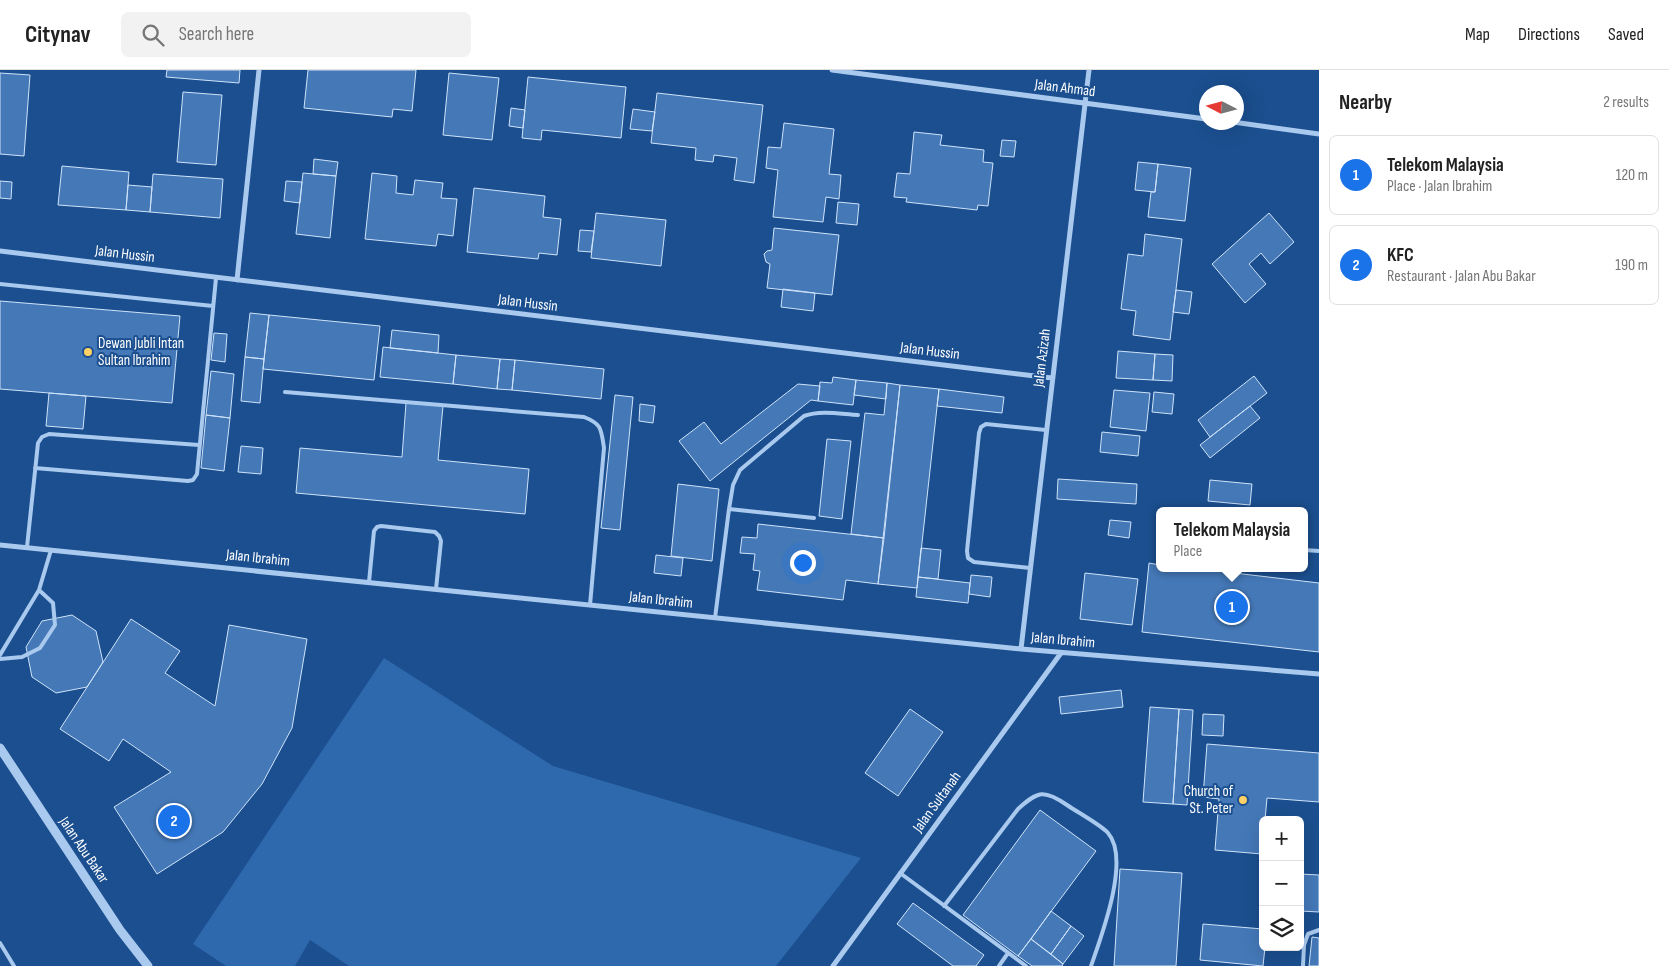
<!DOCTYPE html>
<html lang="en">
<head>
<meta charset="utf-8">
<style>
  :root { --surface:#fff; --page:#f2f2f2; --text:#222; --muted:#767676; --line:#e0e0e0; --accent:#1a73e8 }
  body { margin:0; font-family:"Sofia Sans Condensed",sans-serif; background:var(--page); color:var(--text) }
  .controls { position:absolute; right:15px; bottom:15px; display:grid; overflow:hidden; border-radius:8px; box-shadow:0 5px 20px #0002 }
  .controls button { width:45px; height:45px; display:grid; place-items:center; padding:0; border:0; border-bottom:1px solid var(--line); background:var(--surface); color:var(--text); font:25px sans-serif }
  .compass { position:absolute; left:1199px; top:15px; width:45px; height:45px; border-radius:50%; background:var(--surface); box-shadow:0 5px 20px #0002; rotate:276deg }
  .you { position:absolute; left:802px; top:492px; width:18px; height:18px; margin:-12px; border:4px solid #fff; border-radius:50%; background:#1a73e8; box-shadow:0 0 0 8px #1a73e833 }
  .badge { display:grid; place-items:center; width:32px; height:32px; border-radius:50%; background:var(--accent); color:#fff; font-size:16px; font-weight:700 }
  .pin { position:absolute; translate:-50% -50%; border:2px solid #fff; box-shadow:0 1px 5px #0006 }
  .popup { position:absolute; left:1156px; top:437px; width:152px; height:65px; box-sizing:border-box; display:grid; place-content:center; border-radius:8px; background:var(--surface); filter:drop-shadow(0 1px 4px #0005); font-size:16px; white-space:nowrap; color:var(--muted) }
  .popup b { font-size:19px; color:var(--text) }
  .popup::after { content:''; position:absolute; left:50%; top:100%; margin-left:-10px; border:10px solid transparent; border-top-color:var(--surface) }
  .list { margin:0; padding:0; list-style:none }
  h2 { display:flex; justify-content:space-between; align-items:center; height:65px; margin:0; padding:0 20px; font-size:21px }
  h2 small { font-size:16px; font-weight:400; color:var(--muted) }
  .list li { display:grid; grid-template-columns:32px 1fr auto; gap:15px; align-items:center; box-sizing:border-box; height:80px; margin:0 10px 10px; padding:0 10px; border:1px solid var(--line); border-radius:8px }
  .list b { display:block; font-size:19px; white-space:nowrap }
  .list p { margin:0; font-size:16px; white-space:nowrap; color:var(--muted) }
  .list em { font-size:16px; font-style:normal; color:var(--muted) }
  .icon { flex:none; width:28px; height:28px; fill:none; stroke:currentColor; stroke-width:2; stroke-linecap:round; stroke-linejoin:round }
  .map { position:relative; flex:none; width:1319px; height:896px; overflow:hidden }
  header { display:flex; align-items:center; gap:30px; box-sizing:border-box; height:70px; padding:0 25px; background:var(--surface); border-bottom:1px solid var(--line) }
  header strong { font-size:24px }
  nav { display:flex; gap:28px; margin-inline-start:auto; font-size:18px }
  .search { width:350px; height:45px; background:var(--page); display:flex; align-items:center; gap:12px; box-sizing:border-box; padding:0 18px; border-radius:8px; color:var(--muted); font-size:19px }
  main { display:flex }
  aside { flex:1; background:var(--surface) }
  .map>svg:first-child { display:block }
</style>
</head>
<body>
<header>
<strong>Citynav</strong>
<div class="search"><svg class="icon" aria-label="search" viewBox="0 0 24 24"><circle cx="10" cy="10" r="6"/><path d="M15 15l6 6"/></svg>Search here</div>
<nav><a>Map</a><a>Directions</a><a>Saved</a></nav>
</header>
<main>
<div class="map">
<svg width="1319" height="896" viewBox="0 0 1319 896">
  <rect width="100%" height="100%" fill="#1b4f8f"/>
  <!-- green -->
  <path fill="#2e69ad" d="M384 588 553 696 861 788 776 896H349L310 870 295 896H226L193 874Z"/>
  <!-- building -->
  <path fill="#4478b7" stroke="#cfe3fa" d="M167 0H240L239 13 166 7Z
    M308 0H416L412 41 393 39 392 47 304 38Z
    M0 3 30 5 24 86 0 84Z
    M449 3 499 8 492 70 443 65Z
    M528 7 626 17 621 68 542 60 541 70 522 68Z
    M183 22 222 25 216 95 177 92Z
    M657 23 763 35 754 113 734 110 737 88 714 85 713 92 695 90 696 78 651 73Z
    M511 38 525 40 523 58 509 56Z
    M633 39 655 42 652 61 630 59Z
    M784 53 834 59 829 104 841 105 839 129 826 127 823 152 773 147 778 100 766 98 768 77 781 78Z
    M914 62 942 65 940 75 984 80 983 92 993 93 988 136 978 135 977 140 906 132 907 128 894 127 897 103 910 104Z
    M1002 70 1016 71 1014 87 1000 86Z
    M314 89 338 92 336 106 313 104Z
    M1138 92 1158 94 1155 122 1135 120Z
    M1158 94 1191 98 1185 151 1148 147 1151 122H1155Z
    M62 96 129 102 126 140 58 135Z
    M303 103 336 106 330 168 296 164Z
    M372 103 397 106 396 123 413 125 415 110 443 113 441 128 457 129 453 166 438 164 436 176 365 169Z
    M153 104 223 109 220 148 150 142Z
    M0 111 12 112 11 129 0 128Z
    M286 111 302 112 300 133 284 131Z
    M128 115 152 117 150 142 126 140Z
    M474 118 545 126 543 147 561 149 557 185 539 183 538 189 467 182Z
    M838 132 859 134 857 155 836 153Z
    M596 143 666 150 661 196 591 188Z
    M1269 143 1294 172 1270 194 1261 183 1249 194 1266 214 1245 233 1212 194Z
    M774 158 839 165 832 225 767 218 770 194 766 192 764 184 767 181 772 180Z
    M580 160 594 161 591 182 578 181Z
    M1145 164 1182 169 1170 270 1133 265 1136 241 1121 239 1128 184 1143 186Z
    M783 219 815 223 813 241 781 237Z
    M1176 220 1192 222 1189 244 1173 242Z
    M0 231 180 246 172 333 0 319Z
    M250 243 269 245 264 289 245 287Z
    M269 245 380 256 374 310 263 299Z
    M392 260 439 265 438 283 390 278Z
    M214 263 227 264 225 292 211 290Z
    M383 277 456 285 453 314 380 307Z
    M1118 281 1155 284 1153 310 1116 308Z
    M1155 284 1173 285 1172 311 1153 310Z
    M456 285 500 289 497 319 453 314Z
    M245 287 264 289 260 333 241 331Z
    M500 289 515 290 512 320 497 319Z
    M515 290 604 299 601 329 512 320Z
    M211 301 234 304 230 348 206 345Z
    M1254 306 1267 323 1210 367 1198 350Z
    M833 307 856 310 853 335 818 331 820 312 832 313Z
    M856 310 887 313 886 329 854 325Z
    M887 313 900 315 884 468 851 464 865 343 884 345Z
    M798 314 820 316 818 331 811 330 710 411 679 371 704 352 721 374Z
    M900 315 939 319 917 518 878 514Z
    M939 319 1004 327 1002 343 937 336Z
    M1114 320 1150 323 1146 361 1110 357Z
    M1154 322 1174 324 1172 344 1152 342Z
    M49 323 86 326 83 359 46 356Z
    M615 325 633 327 620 460 601 458Z
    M406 333 443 336 438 390 529 399 525 444 296 423 300 378 402 387Z
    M640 334 655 336 653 353 639 351Z
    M1250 336 1260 348 1210 388 1200 375Z
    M206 345 230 348 224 401 201 398Z
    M1102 362 1140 366 1138 386 1100 382Z
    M827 369 851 371 842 449 819 446Z
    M241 376 263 378 261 404 238 402Z
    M1058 409 1137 414 1136 434 1057 429Z
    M1210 410 1252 414 1250 435 1208 431Z
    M678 414 719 419 712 491 671 486Z
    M1110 450 1131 452 1129 468 1108 465Z
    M758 454 884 468 878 514 846 510 843 530 757 520 760 501 753 500 755 484 740 483 742 467 757 468Z
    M921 478 941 480 938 509 918 507Z
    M656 485 683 488 681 506 654 503Z
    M1149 493 1160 495V498H1192L1319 513V582L1142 562Z
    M1085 503 1138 509 1132 555 1080 549Z
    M971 505 992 507 990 527 969 524Z
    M918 507 970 513 968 533 916 527Z
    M72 545 96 561 103 592 87 617 56 623 32 607 26 577 42 551Z
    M131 549 180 581 165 603 215 636 229 555 307 569 292 658 262 714 223 762 157 804 114 737 171 702 123 669 109 691 60 659Z
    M1121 620 1123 637 1061 644 1059 627Z
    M1150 637 1179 639 1173 734 1143 732Z
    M910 639 943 662 898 726 865 703Z
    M1179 639 1193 640 1187 735 1173 734Z
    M1203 644 1224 645 1223 666 1202 665Z
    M1207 674 1319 683V732L1267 728 1265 750H1263L1262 784 1215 780 1219 729 1203 727Z
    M1040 740 1096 781 1018 886 963 845Z
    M1120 799 1182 803 1176 896H1114Z
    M1300 804 1319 805V842L1300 841Z
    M913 833 984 885 976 896H953L897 854Z
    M1051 841 1071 856 1051 884 1031 869Z
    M1203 854 1263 859V877H1265L1263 896 1200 890Z
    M1071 856 1084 866 1063 894 1051 884Z
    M1312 867 1319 868V896H1309Z
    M1031 869 1063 894 1062 896H1032L1018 886Z"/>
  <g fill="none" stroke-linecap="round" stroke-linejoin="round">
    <!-- service -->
    <path stroke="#a9c9ee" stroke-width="4" d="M0 214 213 236
      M285 322 584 347C602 354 601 359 604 378L590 535
      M35 398 188 411 193 410 197 404 216 208
      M729 439 814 448
      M27 477 38 373 42 367 49 364 199 375
      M1304 480 1319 481
      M1030 498 974 492 968 488 967 481 979 363 981 357 986 354 1046 360
      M369 512 374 461 377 457 381 456 435 462 439 466 441 471 436 519
      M715 548 729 439 733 415 740 400 804 346C821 340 840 344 858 345
      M0 585 39 520 51 480
      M0 589 22 587 40 578 55 555 53 533 39 520
      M900 803 1026 896
      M944 836 1018 739C1038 721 1044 719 1067 735 1077 742 1101 755 1108 763 1131 789 1101 867 1091 896
      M0 873 14 896
      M999 896 1008 883
      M1303 896 1304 875 1308 864 1319 860"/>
    <!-- minor -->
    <path stroke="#a9c9ee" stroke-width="5" d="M832 0 1206 49
      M1233 52 1319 64
      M0 181 1052 308
      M237 210 259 0
      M0 475 1021 579 1319 604
      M1021 579 1089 0
      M833 896 1061 583"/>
    <!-- tertiary -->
    <path stroke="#a9c9ee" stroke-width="9" d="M0 678 120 860 148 896"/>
  </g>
  <!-- markers -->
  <g fill="#ffd166" stroke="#1b4f8f" stroke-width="2">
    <circle cx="88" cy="282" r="5"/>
    <circle cx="1243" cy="730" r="5"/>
  </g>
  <g text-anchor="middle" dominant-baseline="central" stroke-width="4" stroke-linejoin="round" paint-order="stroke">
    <!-- street labels -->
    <g font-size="15" fill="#fff" stroke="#1b4f8f">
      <text transform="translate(1065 18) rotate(7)">Jalan Ahmad</text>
      <text transform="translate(125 184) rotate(7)">Jalan Hussin</text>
      <text transform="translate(528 233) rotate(7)">Jalan Hussin</text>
      <text transform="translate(930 281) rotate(7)">Jalan Hussin</text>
      <text transform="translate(1042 288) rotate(-83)">Jalan Azizah</text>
      <text transform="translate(258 488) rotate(6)">Jalan Ibrahim</text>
      <text transform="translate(661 530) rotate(6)">Jalan Ibrahim</text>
      <text transform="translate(1063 570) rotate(5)">Jalan Ibrahim</text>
      <text transform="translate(937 732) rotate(-54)">Jalan Sultanah</text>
      <text transform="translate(84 780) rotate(56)">Jalan Abu Bakar</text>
    </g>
    <!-- poi labels -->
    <g font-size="15" fill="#fff" stroke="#1b4f8f" text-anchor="start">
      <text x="98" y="273">Dewan Jubli Intan<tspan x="98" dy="17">Sultan Ibrahim</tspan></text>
      <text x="1233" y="721" text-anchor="end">Church of<tspan x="1233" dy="17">St. Peter</tspan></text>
    </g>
  </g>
</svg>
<div class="controls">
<button>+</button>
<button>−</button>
<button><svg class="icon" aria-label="layers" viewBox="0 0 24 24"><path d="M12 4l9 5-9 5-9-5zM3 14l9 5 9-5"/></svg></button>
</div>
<svg class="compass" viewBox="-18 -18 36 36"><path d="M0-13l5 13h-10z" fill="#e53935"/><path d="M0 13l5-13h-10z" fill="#767676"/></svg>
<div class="you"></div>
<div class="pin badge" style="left:1232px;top:537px">1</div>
<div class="popup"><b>Telekom Malaysia</b>Place</div>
<div class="pin badge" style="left:174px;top:751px">2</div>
</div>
<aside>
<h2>Nearby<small>2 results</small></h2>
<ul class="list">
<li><span class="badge">1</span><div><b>Telekom Malaysia</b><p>Place · Jalan Ibrahim</p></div><em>120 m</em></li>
<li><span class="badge">2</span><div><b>KFC</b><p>Restaurant · Jalan Abu Bakar</p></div><em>190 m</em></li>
</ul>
</aside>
</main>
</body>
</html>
